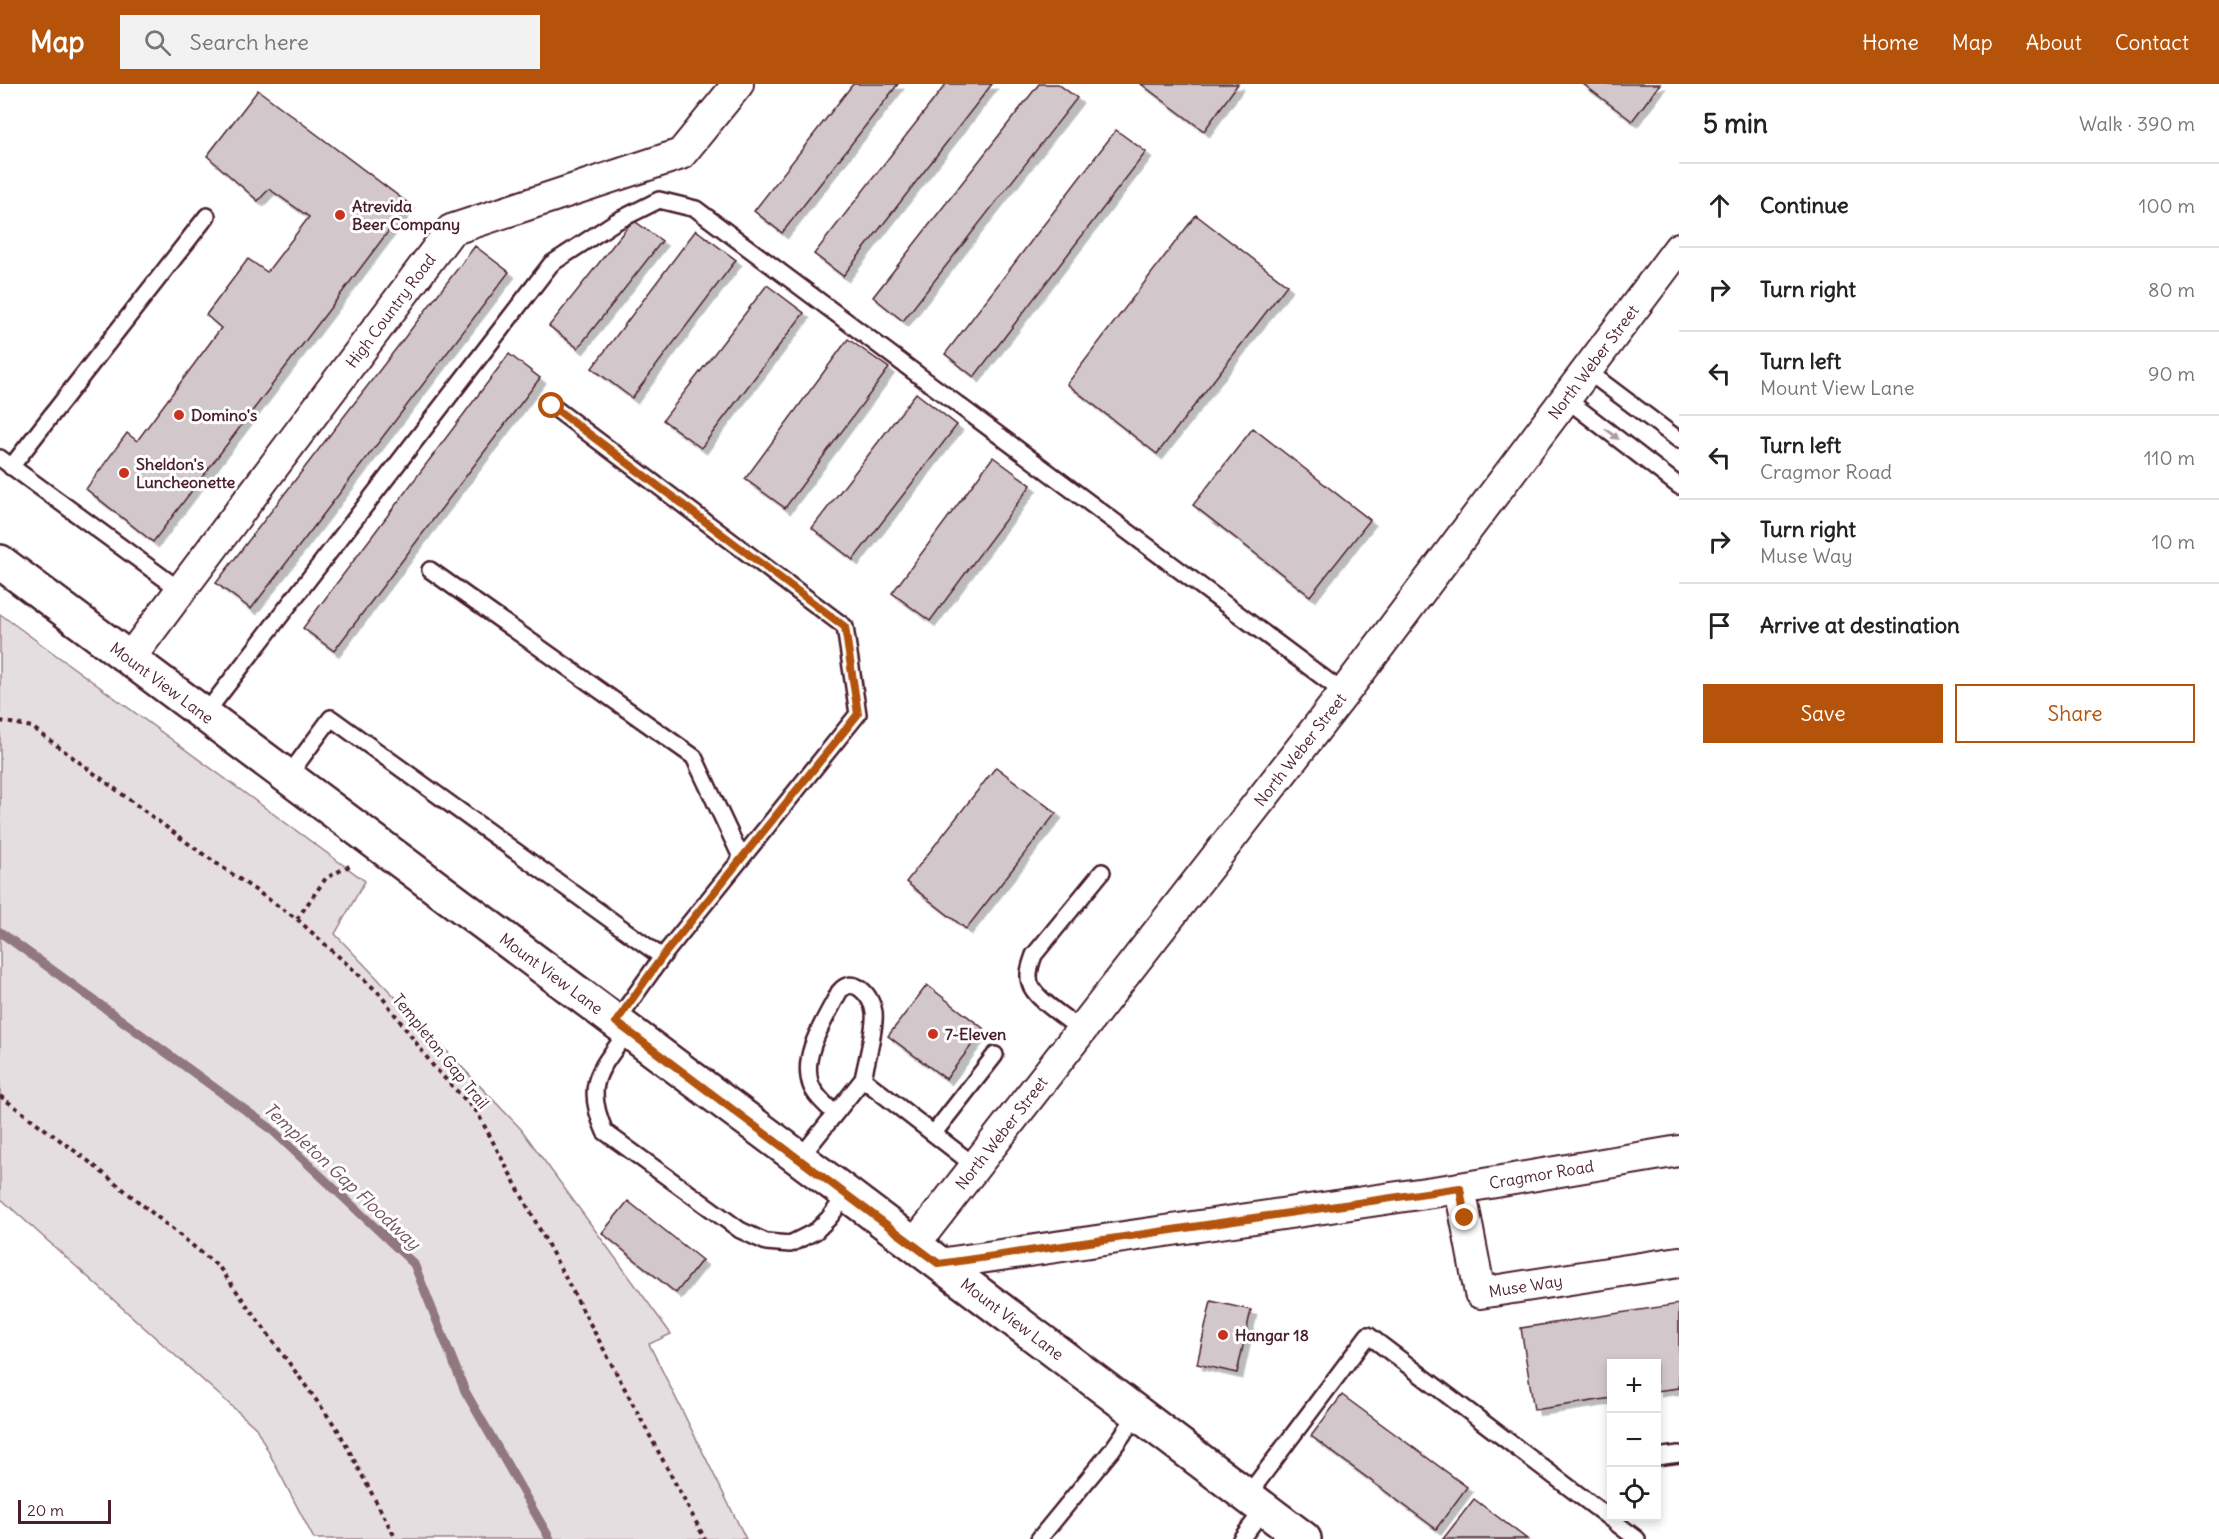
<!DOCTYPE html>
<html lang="en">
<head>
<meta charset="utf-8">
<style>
  :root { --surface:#fff; --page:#f2f2f2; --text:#222; --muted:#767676; --line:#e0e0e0; --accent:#b45309 }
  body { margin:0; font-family:Delius,sans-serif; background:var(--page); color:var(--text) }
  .controls { position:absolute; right:18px; bottom:18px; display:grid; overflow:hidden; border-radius:0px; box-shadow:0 3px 9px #0003 }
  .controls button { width:54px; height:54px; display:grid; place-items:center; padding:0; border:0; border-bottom:2px solid var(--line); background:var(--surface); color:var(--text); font:30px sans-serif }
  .scale { position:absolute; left:18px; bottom:15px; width:93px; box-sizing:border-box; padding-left:6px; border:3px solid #4a1f2b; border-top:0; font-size:16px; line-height:21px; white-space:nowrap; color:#4a1f2b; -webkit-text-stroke:4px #fff; paint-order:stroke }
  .stop { position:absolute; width:18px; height:18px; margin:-14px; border:4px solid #b45309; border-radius:50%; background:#fff }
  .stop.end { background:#b45309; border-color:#fff; box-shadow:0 2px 6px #0008 }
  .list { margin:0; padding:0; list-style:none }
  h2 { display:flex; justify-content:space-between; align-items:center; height:78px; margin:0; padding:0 24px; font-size:26px }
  h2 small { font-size:20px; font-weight:400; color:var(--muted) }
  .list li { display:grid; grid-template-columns:39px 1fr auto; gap:18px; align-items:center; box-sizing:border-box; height:84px; padding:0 24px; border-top:2px solid var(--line) }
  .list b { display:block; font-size:22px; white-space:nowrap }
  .list p { margin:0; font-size:20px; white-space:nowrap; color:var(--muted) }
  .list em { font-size:20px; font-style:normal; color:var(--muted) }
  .actions { display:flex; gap:12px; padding:18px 24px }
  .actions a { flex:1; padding:14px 0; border:2px solid var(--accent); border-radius:0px; text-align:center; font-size:21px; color:var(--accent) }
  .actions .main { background:var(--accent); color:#fff }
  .icon { flex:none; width:33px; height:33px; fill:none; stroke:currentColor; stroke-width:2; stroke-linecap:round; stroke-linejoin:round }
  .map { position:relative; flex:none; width:1679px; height:1455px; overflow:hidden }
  header { display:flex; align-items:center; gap:36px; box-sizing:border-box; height:84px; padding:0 30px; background:var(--accent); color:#fff }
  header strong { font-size:28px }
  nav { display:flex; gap:33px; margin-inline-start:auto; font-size:21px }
  .search { width:420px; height:54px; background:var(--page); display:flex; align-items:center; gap:15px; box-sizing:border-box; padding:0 21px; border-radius:0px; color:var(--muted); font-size:22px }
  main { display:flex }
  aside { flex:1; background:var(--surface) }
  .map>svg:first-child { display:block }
</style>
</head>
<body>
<header>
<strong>Map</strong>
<div class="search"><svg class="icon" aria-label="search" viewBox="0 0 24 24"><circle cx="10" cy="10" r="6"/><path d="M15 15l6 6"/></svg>Search here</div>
<nav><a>Home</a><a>Map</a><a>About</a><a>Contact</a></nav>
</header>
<main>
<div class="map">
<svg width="1679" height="1455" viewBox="0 0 1679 1455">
  <defs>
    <filter id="shadow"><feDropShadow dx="5.5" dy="5.5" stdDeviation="0" flood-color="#0004"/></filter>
  </defs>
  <rect width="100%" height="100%" fill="#fff"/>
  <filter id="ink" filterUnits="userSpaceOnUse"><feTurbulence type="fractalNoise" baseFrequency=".0167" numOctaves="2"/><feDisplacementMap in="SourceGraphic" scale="12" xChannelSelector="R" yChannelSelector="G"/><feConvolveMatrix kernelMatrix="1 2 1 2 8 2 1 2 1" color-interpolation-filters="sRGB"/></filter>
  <g filter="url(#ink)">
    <!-- green -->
    <path fill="#e5dee0" stroke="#987e86" stroke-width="1.5" d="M0 530 365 797 335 850 521 1045 671 1250 649 1260 746 1455H314L256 1344 0 1114Z"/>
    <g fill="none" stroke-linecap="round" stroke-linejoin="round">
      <!-- stream -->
      <path stroke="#91787e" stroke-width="9" d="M0 848 270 1044 414 1180 465 1307 550 1455"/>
    </g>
    <!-- building -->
    <path fill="#d2c7cb" stroke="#4a1f2b" stroke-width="1.5" filter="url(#shadow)" d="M853 0H898L782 149 754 127Z
      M946 0H992L843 192 814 170Z
      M1039 0H1058L1077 14 903 237 873 213Z
      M1141 0H1238L1204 47Z
      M1583 0H1660L1632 37Z
      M258 6 409 120 153 458 86 405 127 349 137 357 221 244 206 231 248 175 267 188 309 133 269 105 258 117 207 72Z
      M1116 46 1146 68 974 293 945 270Z
      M1196 131 1287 201 1157 370 1067 300Z
      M633 136 662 157 578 264 549 242Z
      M696 146 736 176 632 314 592 284Z
      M475 162 509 188 251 525 216 499Z
      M767 201 804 229 701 364 663 336Z
      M848 255 889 284 785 424 745 395Z
      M509 270 540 294 334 567 303 544Z
      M916 309 957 341 853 476 812 444Z
      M1253 344 1370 436 1310 512 1193 421Z
      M993 373 1031 401 930 537 892 509Z
      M996 683 1056 729 966 845 906 798Z
      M927 901 984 945 946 995 888 952Z
      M628 1117 702 1176 676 1209 602 1149Z
      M1211 1217 1251 1226 1237 1289 1197 1280Z
      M1679 1220V1304L1656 1307V1280H1612V1314L1534 1326 1521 1244Z
      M1342 1311 1467 1403 1436 1445 1311 1352Z
      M1474 1415 1527 1455H1443Z"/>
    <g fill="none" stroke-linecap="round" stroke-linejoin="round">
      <!-- service casing -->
      <g stroke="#4a1f2b" stroke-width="20">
        <path id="service" d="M1586 286 1679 356
          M1565 314 1679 402
          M552 322 845 543 858 630 662 873 616 938
          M0 374 180 506
          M11 383 207 132
          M430 486 694 673 741 773
          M205 630 551 180 615 138 659 116 696 125 1344 609
          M288 692 331 634 662 873
          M1081 946C1068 935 1034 915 1030 899 1027 889 1031 880 1034 871L1102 788
          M628 947C600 986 583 999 605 1048L740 1146 766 1158 790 1160 816 1147 829 1134 847 1110
          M835 1030C826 1021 815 1012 811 1001 800 970 826 935 839 908 853 890 872 912 874 928 876 943 866 979 863 995
          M934 1049 995 971
          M799 1075 863 995 975 1082
          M1656 1373 1679 1370
          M1247 1412 1368 1251 1637 1455
          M1039 1455 1112 1366 1138 1329
          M1241 1455 1264 1425"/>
      </g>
      <!-- minor casing -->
      <g stroke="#4a1f2b" stroke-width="34">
        <g id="minor">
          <path id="s1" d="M130 574 451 146 681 70 738 0"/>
          <path id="s2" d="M1460 1104 1480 1209 1679 1178"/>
          <path id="s3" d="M914 1161 1344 609 1679 164"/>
          <path id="s4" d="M939 1180 1460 1104 1679 1067"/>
        </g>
      </g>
      <!-- tertiary casing -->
      <g stroke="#4a1f2b" stroke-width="38">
        <g id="tertiary">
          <path id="s5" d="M0 478 847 1110 1304 1455"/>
        </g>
      </g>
      <!-- path -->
      <path stroke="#4a1f2b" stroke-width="4" stroke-dasharray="4.5 4.5" stroke-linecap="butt" d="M0 637 32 643 193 763 297 835 379 909 434 983 477 1028 705 1455
        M297 835 326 794 353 780
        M0 1012 87 1076 219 1183 338 1346 396 1455"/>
      <!-- service -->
      <use href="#service" stroke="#fff" stroke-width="15"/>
      <!-- minor -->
      <use href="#minor" stroke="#fff" stroke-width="30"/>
      <!-- tertiary -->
      <use href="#tertiary" stroke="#fff" stroke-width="33"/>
    </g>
    <!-- one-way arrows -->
    <defs><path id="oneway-solid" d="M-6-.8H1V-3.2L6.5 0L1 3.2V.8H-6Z" transform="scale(1.5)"/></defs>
    <use fill="#ae9aa0" href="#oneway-solid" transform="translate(1612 350) rotate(38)"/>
  </g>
  <g fill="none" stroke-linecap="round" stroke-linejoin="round" filter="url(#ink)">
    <!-- route -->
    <path stroke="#b45309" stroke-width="8" d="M552 322 845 543 858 630 662 873 616 938 939 1180 1460 1104 1465 1134"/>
  </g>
  <!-- markers -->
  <g fill="#c8321e" stroke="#fff" stroke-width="2">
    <circle cx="340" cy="131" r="6"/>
    <circle cx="179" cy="331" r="6"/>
    <circle cx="124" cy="389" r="6"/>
    <circle cx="933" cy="950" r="6"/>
    <circle cx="1223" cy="1251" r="6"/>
  </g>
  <g text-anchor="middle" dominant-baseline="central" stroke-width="6" stroke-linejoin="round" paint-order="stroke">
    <!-- poi labels -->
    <g font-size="16" font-weight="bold" fill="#4a1f2b" stroke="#fff" text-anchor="start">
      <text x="352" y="122">Atrevida<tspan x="352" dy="18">Beer Company</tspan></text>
      <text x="191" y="331">Domino's</text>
      <text x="136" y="380">Sheldon's<tspan x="136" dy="18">Luncheonette</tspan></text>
      <text x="945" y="950">7-Eleven</text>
      <text x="1235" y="1251">Hangar 18</text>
    </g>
    <!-- street labels -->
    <g font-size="16" fill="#4a1f2b" stroke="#fff">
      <text stroke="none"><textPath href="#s1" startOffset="434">High Country Road</textPath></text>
      <text stroke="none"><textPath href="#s3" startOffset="1114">North Weber Street</textPath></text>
      <text stroke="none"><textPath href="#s5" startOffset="202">Mount View Lane</textPath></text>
      <text stroke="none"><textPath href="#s3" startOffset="628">North Weber Street</textPath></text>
      <text stroke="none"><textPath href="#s5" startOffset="688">Mount View Lane</textPath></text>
      <text transform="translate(441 967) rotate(51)">Templeton Gap Trail</text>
      <text stroke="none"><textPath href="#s3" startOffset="142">North Weber Street</textPath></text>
      <text stroke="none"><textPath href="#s4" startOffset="609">Cragmor Road</textPath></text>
      <text stroke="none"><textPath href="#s2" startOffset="153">Muse Way</textPath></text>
      <text stroke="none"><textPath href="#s5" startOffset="1264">Mount View Lane</textPath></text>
    </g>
    <!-- water labels -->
    <g font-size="18" font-style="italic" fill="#74535c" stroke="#fff">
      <text transform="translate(342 1092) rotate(43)">Templeton Gap Floodway</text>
    </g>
  </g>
</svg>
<div class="controls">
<button>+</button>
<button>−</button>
<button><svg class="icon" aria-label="locate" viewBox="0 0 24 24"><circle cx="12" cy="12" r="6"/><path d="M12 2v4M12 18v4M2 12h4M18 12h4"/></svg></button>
</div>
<div class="scale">20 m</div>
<div class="stop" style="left:552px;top:322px"></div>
<div class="stop end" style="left:1465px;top:1134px"></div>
</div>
<aside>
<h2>5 min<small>Walk · 390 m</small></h2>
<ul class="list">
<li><svg class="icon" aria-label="ahead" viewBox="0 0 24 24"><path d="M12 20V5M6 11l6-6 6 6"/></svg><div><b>Continue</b></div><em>100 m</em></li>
<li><svg class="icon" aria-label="right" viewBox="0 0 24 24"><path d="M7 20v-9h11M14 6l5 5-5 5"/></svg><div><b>Turn right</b></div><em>80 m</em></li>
<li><svg class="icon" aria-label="left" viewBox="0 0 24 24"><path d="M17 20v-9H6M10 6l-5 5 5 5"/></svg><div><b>Turn left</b><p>Mount View Lane</p></div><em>90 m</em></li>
<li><svg class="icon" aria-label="left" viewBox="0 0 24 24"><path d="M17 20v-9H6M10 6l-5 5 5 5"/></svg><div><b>Turn left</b><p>Cragmor Road</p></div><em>110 m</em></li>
<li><svg class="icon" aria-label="right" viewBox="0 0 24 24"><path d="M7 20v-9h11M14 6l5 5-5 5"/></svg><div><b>Turn right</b><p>Muse Way</p></div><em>10 m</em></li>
<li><svg class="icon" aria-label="arrive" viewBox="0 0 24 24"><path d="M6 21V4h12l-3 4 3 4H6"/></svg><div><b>Arrive at destination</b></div></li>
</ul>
<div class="actions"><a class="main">Save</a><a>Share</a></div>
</aside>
</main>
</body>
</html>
